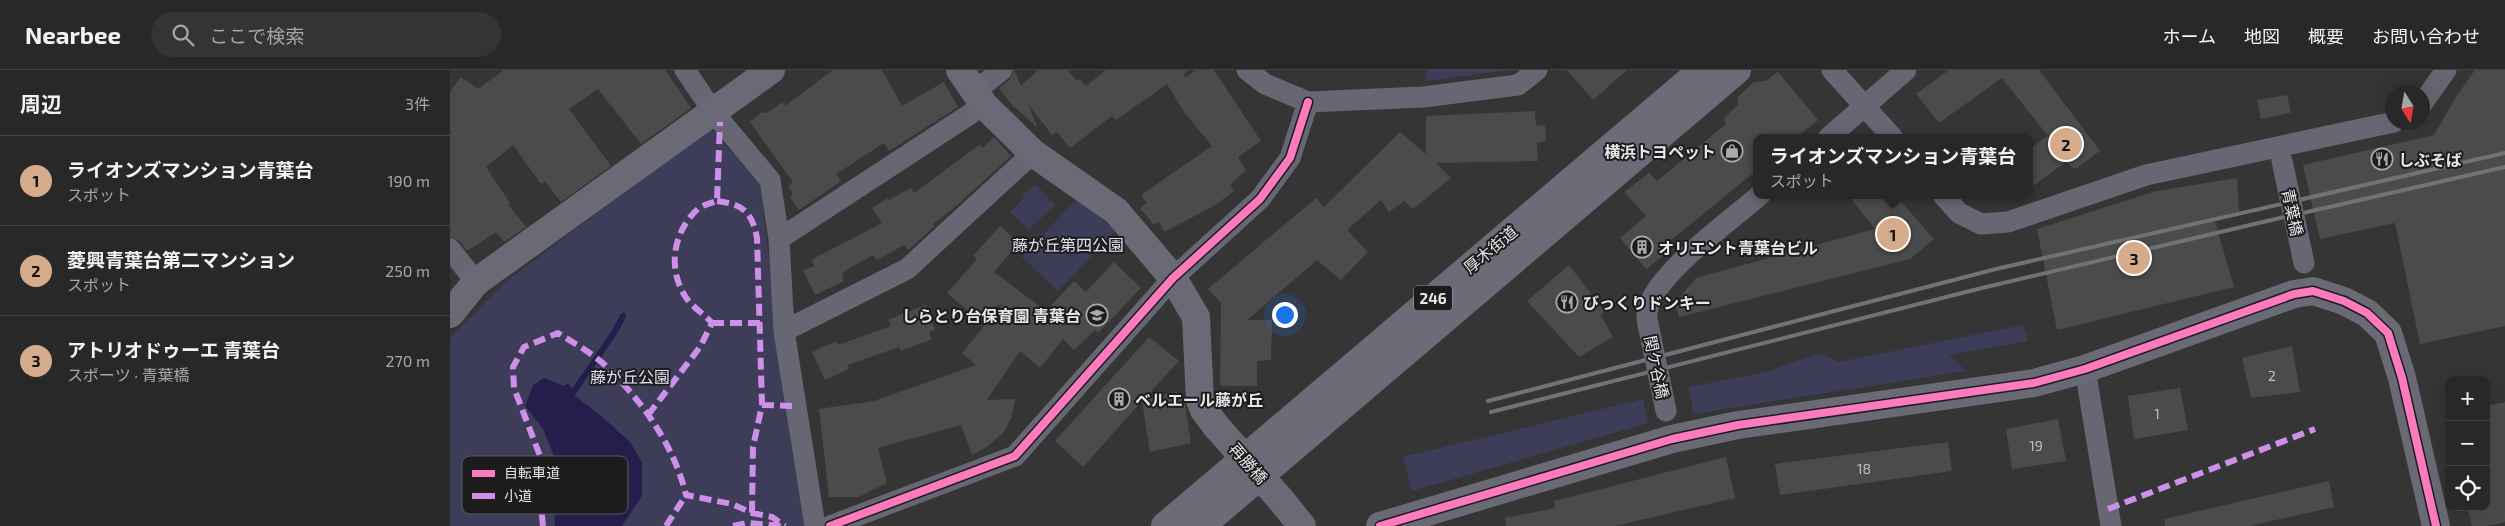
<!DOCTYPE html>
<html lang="ja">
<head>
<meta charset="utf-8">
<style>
  :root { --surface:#282828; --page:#343434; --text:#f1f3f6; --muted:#a5a6a8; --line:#444445; --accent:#d6ab8b }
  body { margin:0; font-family:"Exo 2","Noto Sans JP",sans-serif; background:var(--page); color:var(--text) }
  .controls { position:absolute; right:15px; bottom:15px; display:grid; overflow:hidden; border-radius:10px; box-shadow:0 5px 20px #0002 }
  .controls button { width:45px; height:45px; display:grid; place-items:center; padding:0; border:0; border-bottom:1px solid var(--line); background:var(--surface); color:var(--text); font:25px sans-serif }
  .compass { position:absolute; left:1935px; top:15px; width:45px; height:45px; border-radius:50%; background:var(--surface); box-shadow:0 5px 20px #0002; rotate:169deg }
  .you { position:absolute; left:834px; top:244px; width:18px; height:18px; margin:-12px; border:4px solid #fff; border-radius:50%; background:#1a73e8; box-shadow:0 0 0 8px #1a73e833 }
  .badge { display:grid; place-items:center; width:32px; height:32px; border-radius:50%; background:var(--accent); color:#111; font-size:16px; font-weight:700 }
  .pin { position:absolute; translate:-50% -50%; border:2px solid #fff; box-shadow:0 1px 5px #0006 }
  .popup { position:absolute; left:1303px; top:64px; width:280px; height:65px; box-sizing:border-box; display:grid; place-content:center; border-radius:10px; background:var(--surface); filter:drop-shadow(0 1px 4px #0005); font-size:16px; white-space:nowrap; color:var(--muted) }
  .popup b { font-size:19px; color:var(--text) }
  .popup::after { content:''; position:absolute; left:50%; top:100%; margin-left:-10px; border:10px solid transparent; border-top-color:var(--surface) }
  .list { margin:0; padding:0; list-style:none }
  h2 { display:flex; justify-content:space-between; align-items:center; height:65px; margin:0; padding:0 20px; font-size:21px }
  h2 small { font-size:16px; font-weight:400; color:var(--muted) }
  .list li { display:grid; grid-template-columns:32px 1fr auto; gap:15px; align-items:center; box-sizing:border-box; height:90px; padding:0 20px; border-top:1px solid var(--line) }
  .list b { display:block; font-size:19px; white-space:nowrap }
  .list p { margin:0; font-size:16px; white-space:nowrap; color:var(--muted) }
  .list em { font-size:16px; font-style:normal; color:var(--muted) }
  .icon { flex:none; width:28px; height:28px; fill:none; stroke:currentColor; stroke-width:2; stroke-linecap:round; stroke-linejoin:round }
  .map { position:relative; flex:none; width:2055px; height:456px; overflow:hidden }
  header { display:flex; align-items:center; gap:30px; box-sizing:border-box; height:70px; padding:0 25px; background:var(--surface); border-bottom:1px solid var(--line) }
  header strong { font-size:24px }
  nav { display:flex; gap:28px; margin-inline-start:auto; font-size:18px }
  .search { width:350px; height:45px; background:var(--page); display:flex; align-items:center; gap:12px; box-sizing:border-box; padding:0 18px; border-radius:28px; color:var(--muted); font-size:19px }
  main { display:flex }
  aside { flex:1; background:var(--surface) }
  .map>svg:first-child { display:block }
</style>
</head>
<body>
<header>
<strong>Nearbee</strong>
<div class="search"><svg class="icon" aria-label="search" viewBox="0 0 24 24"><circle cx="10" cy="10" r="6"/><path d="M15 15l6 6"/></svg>ここで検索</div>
<nav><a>ホーム</a><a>地図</a><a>概要</a><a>お問い合わせ</a></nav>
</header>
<main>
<aside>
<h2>周辺<small>3件</small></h2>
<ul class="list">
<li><span class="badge">1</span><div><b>ライオンズマンション青葉台</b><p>スポット</p></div><em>190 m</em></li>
<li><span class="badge">2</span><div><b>菱興青葉台第二マンション</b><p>スポット</p></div><em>250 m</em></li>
<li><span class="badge">3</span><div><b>アトリオドゥーエ 青葉台</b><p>スポーツ · 青葉橋</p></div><em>270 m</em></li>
</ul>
</aside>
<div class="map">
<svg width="2055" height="456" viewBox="0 0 2055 456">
  <rect width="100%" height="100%" fill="#353535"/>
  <!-- green -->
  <path fill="#3d3d5a" d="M977 0H1061L976 11Z
    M261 58 310 114 342 383 356 456H0V268L55 212Z
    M585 114 605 135 579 159 560 142 573 129 572 125Z
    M629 127 665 161 608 221 572 187Z
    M1573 255 1578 271 1499 285 1516 301 1243 344 1239 317 1317 302 1369 283 1389 292Z
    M1193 329 1198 353 962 421 953 387Z"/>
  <!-- water -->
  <path fill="#231e4c" d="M94 308 117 317 122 324 149 344 180 372 192 393V426L172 456H105L104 429 112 405 93 359 75 336 83 315Z"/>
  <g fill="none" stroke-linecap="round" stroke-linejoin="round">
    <!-- stream -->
    <path stroke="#231e4c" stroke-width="6" d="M117 317 122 324 164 263 173 246"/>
  </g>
  <!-- building -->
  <path fill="#4b4b4b" d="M54 0H215L241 38 191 74 148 19 119 39 161 96 111 132 95 111 91 114 63 75 36 97 60 133 58 134 76 157 54 172 46 162 17 181 9 171 0 167V22L11 7 28 19Z
    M383 0H432L452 36 494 12 508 37 439 81 434 73 386 104 391 111 349 140 340 127 343 124 338 116 343 112 300 52 312 42 317 43 333 32 335 36Z
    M564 0 571 16 588 0H617L627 11 630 9 636 16 656 0H739L733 4 736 8 746 0H764L811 71 788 87 796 100 780 115 784 121 764 136 714 162 709 152 704 155 690 138 697 133 691 125 762 76 734 42 717 14 666 50 662 46 620 78 607 62 602 65 578 34 588 58 562 35 549 18 560 9Z
    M1117 0H1177L1143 30Z
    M1499 0H1589L1650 81 1625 99 1616 92 1579 119V79L1598 66 1552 8 1489 53 1466 24Z
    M2025 0H2055V256L1970 274 1945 153 1870 169 1853 95 1984 65 2008 24Z
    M1328 2 1368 50 1346 68H1307V100L1209 180 1214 185 1196 199 1170 168 1196 146 1174 122 1199 103 1207 111 1276 54 1274 48 1289 34 1287 28 1304 12 1316 11Z
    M1837 25 1841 43 1811 49 1807 30Z
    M1085 41 1086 56 1095 55 1096 71 1087 73 1088 91 986 93 1001 108 963 139 954 131 939 142 931 130 897 160 918 182 891 210 867 190 797 250H822L821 290 807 291V316H770L771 233 758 219 866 128 874 137 950 62 976 84V46Z
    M544 67 561 86 505 137 483 154 485 156 463 176 458 180 454 175 427 190 423 185 395 201 392 204 394 211 365 225 353 200 365 196 361 190 432 153 422 138 438 128 439 130 461 118 464 123 529 75 533 78Z
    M1787 108 1789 141 1764 148 1784 217 1607 260 1587 159 1706 121Z
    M1398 125H1445L1484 169 1460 189 1229 247 1225 233 1246 208 1425 159Z
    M550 156 569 173 544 202 596 241 624 211 636 222 664 192 691 218 648 263 645 260 624 280 613 269 590 298 570 281 537 330 565 329 562 346 554 362 538 376 522 385 511 355 428 378 437 413 408 427H379L369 339 424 331 526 295 512 283 552 234 523 245 497 223 527 189 523 186Z
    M1119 195 1154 241 1151 245 1163 267 1129 287 1077 231Z
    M475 235 485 260 479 262 482 269 451 281 449 277 398 295 399 299 375 310 362 282 386 271 388 275 441 256 438 250Z
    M699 267 729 291 695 328 727 322 728 328 734 327 741 373 700 382 692 331 633 397 605 371Z
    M1842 276 1850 322 1801 328 1792 288Z
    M1730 318 1738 360 1684 369 1678 326Z
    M2055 332V452L2037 456H2022L2017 437H2036V336Z
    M1608 349 1616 391 1562 399 1556 359Z
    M1498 372 1502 401 1330 425 1325 394Z
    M1276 387 1285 428 1165 456H1056L1055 448 1105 438 1104 431Z
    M1879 411 1884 437 1799 456H1715L1714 449Z"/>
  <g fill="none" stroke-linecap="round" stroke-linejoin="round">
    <!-- street -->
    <path stroke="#676774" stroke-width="21" d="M235 0 264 43 320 110 329 169 334 261 365 456
      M797 0 815 14 858 32 973 27 1068 15 1087 0
      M1382 0 1443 68
      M524 22 552 0
      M1972 34 1996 0
      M1378 68 1456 0
      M1493 125 1509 143 1531 154 1558 152 1696 105 1944 52
      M329 169 534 35
      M0 179 26 212
      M1198 254C1197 249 1196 243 1198 238 1208 202 1280 151 1310 125
      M334 261 457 199 583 83
      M1635 299 1661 456
      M380 456 565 386 723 208 810 129 840 88 858 32"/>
    <!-- secondary -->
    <path stroke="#696a76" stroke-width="28" d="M510 0 534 35 583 83 666 141 723 208 746 247 750 330 754 340 766 356
      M0 244 26 212 321 0
      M831 430 852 456
      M930 456 1222 369 1288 355 1584 313 1635 299 1844 224 1863 221 1894 231 1917 243 1938 263 1952 308 1986 456"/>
    <!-- highway -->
    <path stroke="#6c6c79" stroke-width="28" d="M715 456 1252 0
      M751 456 1287 0"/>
    <!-- rail -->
    <path stroke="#717176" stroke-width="4" d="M1842 139 1844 145 2055 97
      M1038 331 1546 199 2055 83
      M1041 342 1532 218 1843 145 1841 132"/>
    <!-- street-bridge -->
    <path stroke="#676774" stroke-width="21" d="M1832 91 1854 193
      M1198 254 1216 341"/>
    <!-- secondary-bridge -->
    <path stroke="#696a76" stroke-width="28" d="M766 356 831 430"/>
    <!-- quiet -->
    <path stroke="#ce8fe9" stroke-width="6" stroke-dasharray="12 6" stroke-linecap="butt" d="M267 131C293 134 302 142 307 168L312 335 303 377 302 443
      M262 253H311
      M312 335 346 336
      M198 345 250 277 262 253C255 245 244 238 237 229 217 201 222 161 249 138 253 135 261 133 267 131L270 52
      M1658 439 1865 359
      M93 456 87 399 90 386 64 318 63 297 74 277 108 263C124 273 142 283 156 296 192 331 224 375 236 425L282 434 302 443 322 447 335 456
      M216 456 236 425
      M283 456 297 453 334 456"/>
    <!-- cycleway casing -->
    <g stroke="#1c1c1d" stroke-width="11">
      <path id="cycleway" d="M380 456 565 386 723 208 810 129 840 88 858 32
        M930 456 1222 369 1288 355 1584 313 1635 299 1844 224 1863 221 1894 231 1917 243 1938 263 1952 308 1986 456"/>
    </g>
    <!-- cycleway -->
    <use href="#cycleway" stroke="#fd7abc" stroke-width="8"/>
  </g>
  <!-- icons -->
  <defs>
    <g id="shop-ring" transform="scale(1.125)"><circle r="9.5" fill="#1c1c1d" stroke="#a8a9a9" stroke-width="1.5"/><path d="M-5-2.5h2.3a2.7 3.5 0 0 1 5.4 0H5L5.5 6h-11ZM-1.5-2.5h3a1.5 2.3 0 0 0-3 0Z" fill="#a8a9a9"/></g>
    <g id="restaurant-ring" transform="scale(1.125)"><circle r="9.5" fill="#1c1c1d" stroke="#a8a9a9" stroke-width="1.5"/><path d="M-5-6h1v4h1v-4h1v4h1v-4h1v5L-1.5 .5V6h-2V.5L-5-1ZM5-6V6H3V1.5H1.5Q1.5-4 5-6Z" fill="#a8a9a9"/></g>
    <g id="building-ring" transform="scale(1.125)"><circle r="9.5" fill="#1c1c1d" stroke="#a8a9a9" stroke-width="1.5"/><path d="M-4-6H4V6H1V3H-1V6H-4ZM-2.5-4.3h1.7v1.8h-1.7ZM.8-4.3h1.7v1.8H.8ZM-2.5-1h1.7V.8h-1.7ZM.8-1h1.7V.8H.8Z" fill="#a8a9a9"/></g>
    <g id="school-ring" transform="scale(1.125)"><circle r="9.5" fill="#1c1c1d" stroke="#a8a9a9" stroke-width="1.5"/><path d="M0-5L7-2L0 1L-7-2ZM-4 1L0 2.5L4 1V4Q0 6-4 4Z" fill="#a8a9a9"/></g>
  </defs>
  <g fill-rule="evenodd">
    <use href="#shop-ring" x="1282" y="81"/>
    <use href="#restaurant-ring" x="1932" y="89"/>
    <use href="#building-ring" x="1192" y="177"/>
    <use href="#restaurant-ring" x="1117" y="232"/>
    <use href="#school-ring" x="647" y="245"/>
    <use href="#building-ring" x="669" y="329"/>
  </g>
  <g text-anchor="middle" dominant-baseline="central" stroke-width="4" stroke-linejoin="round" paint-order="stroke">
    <!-- number labels -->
    <g font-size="14" fill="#bfc0c1">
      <text x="1822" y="305">2</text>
      <text x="1707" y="343">1</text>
      <text x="1586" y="375">19</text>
      <text x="1414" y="398">18</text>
    </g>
    <!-- shield labels -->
    <rect fill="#1c1c1d" stroke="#a9aaab" stroke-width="1" x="964" y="215.5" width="38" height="25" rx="4"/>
    <g font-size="15" font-weight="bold" fill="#e6e7e8">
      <text x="983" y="228">246</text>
    </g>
    <!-- poi labels -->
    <g font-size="16" font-weight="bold" fill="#e6e7e8" stroke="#1c1c1d" text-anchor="start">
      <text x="1266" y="81" text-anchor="end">横浜トヨペット</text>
      <text x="1948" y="89">しぶそば</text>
      <text x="1208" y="177">オリエント青葉台ビル</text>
      <text x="1133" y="232">びっくりドンキー</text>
      <text x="631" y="245" text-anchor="end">しらとり台保育園 青葉台</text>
      <text x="685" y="329">ベルエール藤が丘</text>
    </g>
    <!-- street labels -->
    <g font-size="16" fill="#e6e7e8" stroke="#1c1c1d">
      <text transform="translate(1843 142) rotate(78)">青葉橋</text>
      <text transform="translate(1040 179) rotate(-40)">厚木街道</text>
      <text transform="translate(1207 297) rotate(78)">関ケ谷橋</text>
      <text transform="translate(799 393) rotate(49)">再勝橋</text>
    </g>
    <!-- park labels -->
    <g font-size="16" fill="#e1e2f3" stroke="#1c1c1d">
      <text x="618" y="174">藤が丘第四公園</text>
      <text x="180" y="306">藤が丘公園</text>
    </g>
  </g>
  <!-- legend -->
  <rect x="12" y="386" width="166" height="58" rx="8" fill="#1c1c1d" stroke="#59595a" stroke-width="1"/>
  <rect x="22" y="400" width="23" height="7" fill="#fd7abc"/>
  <rect x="22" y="423" width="23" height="6" fill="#ce8fe9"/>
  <g font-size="14" fill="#e6e7e8">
    <text x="54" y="408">自転車道</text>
    <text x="54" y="431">小道</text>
  </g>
</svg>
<div class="controls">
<button>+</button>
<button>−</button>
<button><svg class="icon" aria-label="locate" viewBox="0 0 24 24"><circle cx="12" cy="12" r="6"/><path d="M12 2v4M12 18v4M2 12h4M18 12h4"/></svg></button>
</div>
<svg class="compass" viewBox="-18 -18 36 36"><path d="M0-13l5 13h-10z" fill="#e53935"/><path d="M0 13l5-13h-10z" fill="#a5a6a8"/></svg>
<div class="you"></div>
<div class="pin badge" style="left:1443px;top:164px">1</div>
<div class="popup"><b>ライオンズマンション青葉台</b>スポット</div>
<div class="pin badge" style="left:1616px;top:74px">2</div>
<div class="pin badge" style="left:1684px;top:188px">3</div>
</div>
</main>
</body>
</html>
